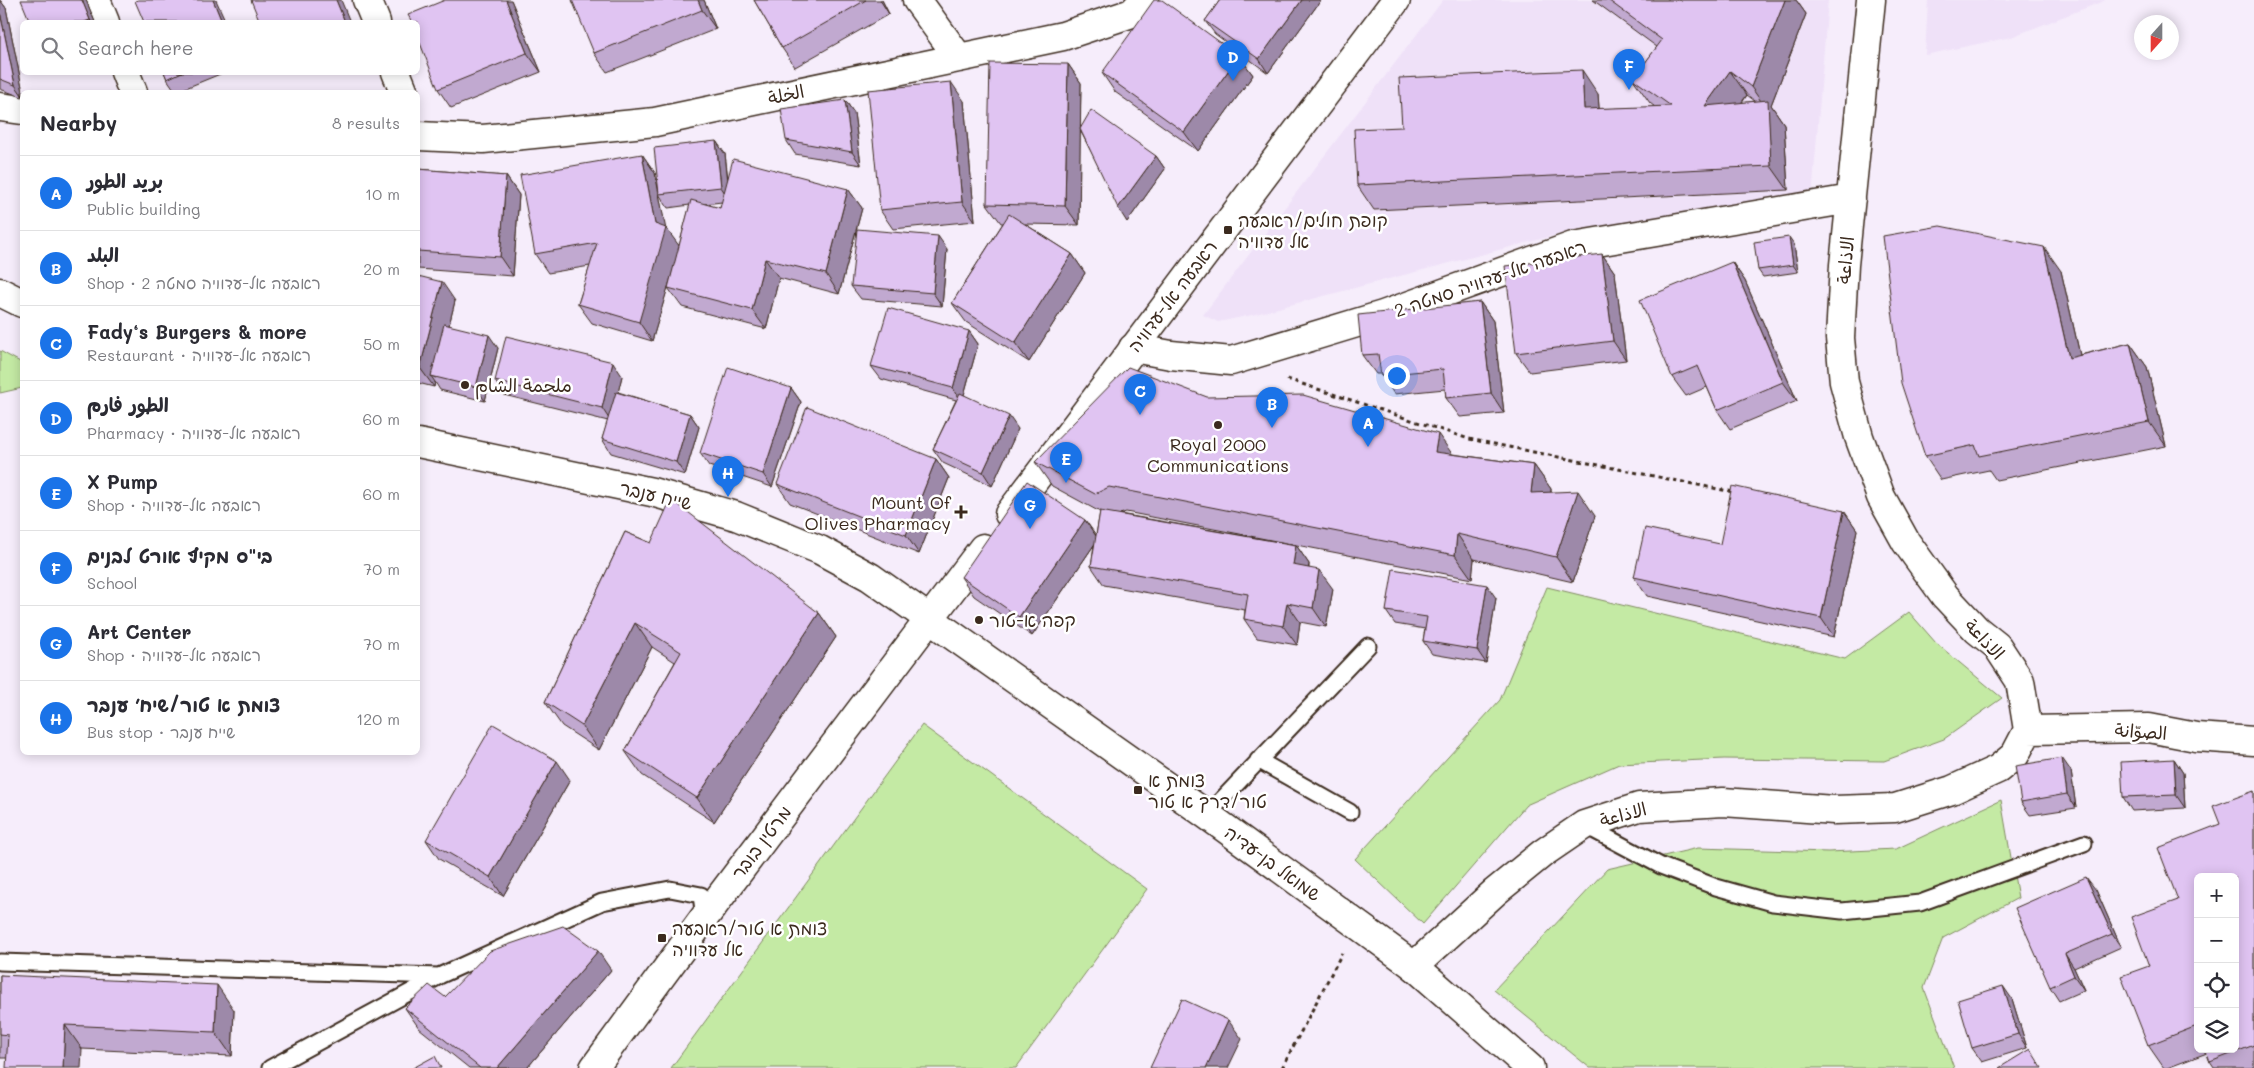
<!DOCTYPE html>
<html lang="en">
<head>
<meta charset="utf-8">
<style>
  :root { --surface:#fff; --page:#f2f2f3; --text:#2b2b33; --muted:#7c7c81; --line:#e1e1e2; --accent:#1a73e8 }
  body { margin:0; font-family:Mali,"Playpen Sans Arabic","Playpen Sans Hebrew",sans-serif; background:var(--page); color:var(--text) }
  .controls { position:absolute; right:15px; bottom:15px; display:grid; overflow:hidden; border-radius:8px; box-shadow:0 2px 12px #0003 }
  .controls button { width:45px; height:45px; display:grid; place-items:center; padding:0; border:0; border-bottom:1px solid var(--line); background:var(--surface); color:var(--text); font:25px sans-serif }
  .compass { position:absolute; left:2134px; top:15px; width:45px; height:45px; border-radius:50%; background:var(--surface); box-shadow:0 2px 12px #0003; rotate:201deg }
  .you { position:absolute; left:1396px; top:375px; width:18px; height:18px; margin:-12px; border:4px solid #fff; border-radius:50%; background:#1a73e8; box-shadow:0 0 0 8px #1a73e833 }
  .badge { display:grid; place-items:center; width:32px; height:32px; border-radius:50%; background:var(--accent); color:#fff; font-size:16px; font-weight:700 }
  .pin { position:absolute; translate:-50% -41px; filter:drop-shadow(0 1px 2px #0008) }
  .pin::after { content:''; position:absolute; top:26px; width:18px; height:15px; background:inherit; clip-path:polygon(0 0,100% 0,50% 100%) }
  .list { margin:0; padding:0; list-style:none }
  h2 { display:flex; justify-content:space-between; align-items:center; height:65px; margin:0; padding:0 20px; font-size:21px }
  h2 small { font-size:16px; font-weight:400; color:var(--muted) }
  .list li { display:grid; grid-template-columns:32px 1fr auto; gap:15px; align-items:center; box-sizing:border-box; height:75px; padding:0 20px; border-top:1px solid var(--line) }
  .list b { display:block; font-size:19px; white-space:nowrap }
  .list p { margin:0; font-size:16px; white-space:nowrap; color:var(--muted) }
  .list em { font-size:16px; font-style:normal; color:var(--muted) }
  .icon { flex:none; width:28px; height:28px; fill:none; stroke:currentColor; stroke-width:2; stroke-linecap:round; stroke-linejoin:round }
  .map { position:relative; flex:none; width:2254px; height:1068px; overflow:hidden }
  .search { position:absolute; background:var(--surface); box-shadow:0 2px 12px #0003; left:20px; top:20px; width:400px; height:55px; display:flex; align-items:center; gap:12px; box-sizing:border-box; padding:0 18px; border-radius:8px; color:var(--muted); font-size:19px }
  .panel { position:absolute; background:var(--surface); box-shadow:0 2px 12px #0003; left:20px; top:90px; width:400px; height:665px; border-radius:8px }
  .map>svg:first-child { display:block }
</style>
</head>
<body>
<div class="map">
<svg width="2254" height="1068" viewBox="0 0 2254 1068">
  <rect width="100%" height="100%" fill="#f6edfb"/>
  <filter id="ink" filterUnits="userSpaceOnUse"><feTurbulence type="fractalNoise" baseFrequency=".02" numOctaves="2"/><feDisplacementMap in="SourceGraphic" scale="10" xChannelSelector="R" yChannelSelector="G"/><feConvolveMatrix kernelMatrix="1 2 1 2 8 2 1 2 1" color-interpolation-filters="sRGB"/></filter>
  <g filter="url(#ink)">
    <!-- built -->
    <path fill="#efe1f8" d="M1443 0H1828L1812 197 1579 229 1252 315 1218 322 1203 315Z
      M1928 0H2106L2011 37 1925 55Z"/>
    <!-- green -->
    <path fill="#c4eaa4" stroke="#808a61" d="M0 351 22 363V388L0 393Z
      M1547 587 1845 659 1909 612 1936 643 2002 698 1944 739 1884 761 1724 759 1619 764 1526 805 1423 924 1355 859 1500 700Z
      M922 725 1147 889 1016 1068H671Z
      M2001 800 2018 898 1943 938 1924 988 1954 1068H1590L1494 990 1607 869 1698 848 1828 852 1896 849Z"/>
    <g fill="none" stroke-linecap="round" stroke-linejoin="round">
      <!-- lane casing -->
      <g stroke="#3b2a1e" stroke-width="19">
        <path id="lane" d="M1258 760 1350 812
          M1207 815 1368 646
          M1584 825 1661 866 1716 887 1773 903 1842 911 1920 903 2084 843
          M0 962 439 976 602 902 670 889 701 895 704 918
          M270 1068 438 977"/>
      </g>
      <!-- street casing -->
      <g stroke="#3b2a1e" stroke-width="31">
        <path id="street" d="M96 0 105 22
          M367 0 376 22
          M917 0 959 58
          M125 72 133 92
          M396 72 404 92
          M0 107 22 110
          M418 136 483 139 655 122 1063 36 1132 13 1144 0
          M1133 348 1171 355 1231 361 1383 315 1573 246 1851 199
          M2028 730 2149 728 2196 737 2254 741
          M1414 966 1495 892 1543 853 1584 825 1639 807 1723 802 1834 810 1895 808 1952 790 1998 769 2015 755 2028 730 2020 681 1997 646 1977 630 1945 596 1906 542 1881 497 1859 437 1844 382 1840 338 1844 265 1871 0"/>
      </g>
      <!-- secondary casing -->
      <g stroke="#3b2a1e" stroke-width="31">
        <path id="secondary" d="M0 292 22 303
          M418 443 652 492 736 516 820 550 870 577 1207 815 1414 966 1530 1068
          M1009 514 1396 0
          M594 1068 704 918 983 548"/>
      </g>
      <!-- path -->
      <path stroke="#3b2a1e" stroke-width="3" stroke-dasharray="4 4" stroke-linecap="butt" d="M1287 379 1469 439 1733 492
        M1282 1068 1342 953"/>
      <!-- lane -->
      <use href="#lane" stroke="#fff" stroke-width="15"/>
      <!-- street -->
      <use href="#street" stroke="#fff" stroke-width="28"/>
      <!-- secondary -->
      <use href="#secondary" stroke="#fff" stroke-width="28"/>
    </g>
    <!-- wall -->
    <path fill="#c1a9d0" stroke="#3b2a1e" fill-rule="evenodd" d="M0 0 6 8 23 92H22V97L0 89Z
      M86 0 95 22H30Z
      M511 0 541 72 451 108 438 89Z
      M704 0 716 29 607 72 594 53Z
      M754 0H882L889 14 795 67 782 48Z
      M1220 0H1321L1268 73 1215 34 1205 21Z
      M1593 0H1796L1806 14 1771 105 1784 124 1788 190 1374 210 1357 185 1402 127 1598 94 1599 109 1655 107 1650 103 1633 79 1657 47ZM1747 95 1755 101 1742 103Z
      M1239 56 1253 75 1198 151 1115 92 1102 73Z
      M1068 64 1081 83 1080 128 1156 156 1165 169 1127 222 1080 130 1079 225 1025 224 1072 254 1085 273 1029 362 966 322 952 303 1003 223H1001L987 204Z
      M164 72H225L176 92 167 79Z
      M845 100 854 113 861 165 795 154 786 140Z
      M964 101 975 221 893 229 880 210Z
      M716 141 725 154 728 179 848 189 862 208 839 294 779 278 766 329 682 307 668 288 674 266 652 341 592 323 578 304 590 266 548 273 535 254 642 154 655 173 659 193ZM659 194 668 208 690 205 679 246 665 228ZM722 202 720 208 704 204Z
      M418 169 506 176 519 195 513 276 418 269Z
      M1794 244 1798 272 1763 277 1758 270Z
      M947 249 942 306 861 299 851 286Z
      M1602 254 1615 273 1626 360 1530 372 1516 353Z
      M1732 262 1745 281 1797 401 1730 429 1717 410 1707 387 1686 396 1672 377Z
      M2061 271 2080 355 2130 343 2147 367 2166 446 1996 480 1989 470 1941 480 1925 456Z
      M418 276 455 301 449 325 498 348 485 401 440 390 435 382 434 387 418 383Z
      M1480 302 1493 321 1504 413 1460 417 1446 398 1445 389 1394 394 1381 374H1376L1362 355Z
      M969 331 978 344 964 395 1018 429 992 486 943 463 933 449 956 400 881 379 871 366Z
      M622 376 618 392 690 414 699 427 685 475 611 453 602 439 608 421 504 395 495 381Z
      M791 388 801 402 772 487 709 466 700 453Z
      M1452 454 1534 465 1551 489V492L1595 516 1573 582 1474 559 1472 579 1126 512 1120 514 1296 545 1309 564V568L1333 589 1326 627 1300 622 1297 645 1257 638 1244 619 1245 610 1104 585 1091 566 1094 545 1032 636 974 596 961 577 1085 520 1096 535 1100 512 1052 486 1035 462Z
      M936 459 949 478 919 554 790 503 777 484Z
      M1844 511 1857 530 1834 637 1647 596 1634 577 1720 544Z
      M625 532 819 613 836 637 714 822 642 775 625 751 675 662 652 647 599 750 562 726 545 702Z
      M1496 598 1486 663 1432 654 1423 641 1425 629 1395 624 1386 611Z
      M2174 759 2183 773 2185 808 2132 811 2123 797Z
      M2071 771 2076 808 2030 815 2021 802Z
      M570 780 503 896 439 859 426 840Z
      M2254 791V1068H2214L2210 1062 2207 1053 2167 1068H2164L2148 1045 2149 966 2220 824ZM2198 877 2235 1049H2198Z
      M2096 890 2121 947 2074 968 2084 990 2059 1001 2050 987Z
      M611 970 527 1068H469L419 1028 405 1008 445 997Z
      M0 975 234 1010 232 1056 82 1049 6 1058H0Z
      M2012 999 2027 1048 1982 1062 1972 1048Z"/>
    <!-- shaded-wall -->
    <path fill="#9d89a9" stroke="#3b2a1e" d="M0 0 6 8 23 92H22V95L15 85 0 12Z
      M82 0H86L95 22H92L90 20Z
      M213 0H216L226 22H222Z
      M336 0H341L350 22H345Z
      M506 0H511L541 72 527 53Z
      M698 0H704L716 29 702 10Z
      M880 0H882L889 14Z
      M1302 0H1321L1268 73 1259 59Z
      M1785 0H1796L1806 14 1771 105 1784 124 1788 190 1771 166 1768 111 1751 87Z
      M1239 56 1253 75 1198 151 1184 132Z
      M1068 64 1081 83 1079 225 1065 206Z
      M1582 70 1598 94 1601 133 1584 109Z
      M1730 71 1747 95 1721 130 1705 106Z
      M951 82 964 101 975 221 962 202Z
      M845 100 854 113 861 165 852 152Z
      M716 141 725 154 730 201 721 187Z
      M642 154 655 173 666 230V228L680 247 652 341 639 322 655 224Z
      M1156 156 1165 169 1127 222 1118 208Z
      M506 176 519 195 513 276 500 257Z
      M848 189 862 208 839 294 826 274Z
      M938 236 947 249 942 306 933 293Z
      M1789 237 1794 244 1798 272 1793 265Z
      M2044 247 2061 271 2086 382 2069 358Z
      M1072 254 1085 273 1029 362 1015 343Z
      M1602 254 1615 273 1626 360 1613 341Z
      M765 259 779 278 766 329 752 310Z
      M1732 262 1745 281 1797 401 1783 382Z
      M442 282 455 301 436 378 431 376 435 382 434 387 420 368Z
      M1480 302 1493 321 1504 413 1491 393Z
      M969 331 978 344 962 402 953 388Z
      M489 335 498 348 485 401 476 387Z
      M2130 343 2147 367 2166 446 2149 422Z
      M613 362 622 376 611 422 602 408Z
      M791 388 801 402 772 487 763 474Z
      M690 414 699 427 685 475 676 462Z
      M1009 416 1018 429 992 486 983 472Z
      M1438 434 1455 458 1435 452Z
      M936 459 949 478 919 554 906 535Z
      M1534 465 1551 489 1548 517 1531 493Z
      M1578 491 1595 516 1573 582 1556 557Z
      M1844 511 1857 530 1834 637 1821 618Z
      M1085 520 1098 539 1032 636 1019 617Z
      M1457 534 1474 559 1472 579 1455 555Z
      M1296 545 1309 564 1306 584 1293 565Z
      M1319 570 1333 589 1326 627 1313 608Z
      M1487 585 1496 598 1486 663 1477 650Z
      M1287 603 1300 622 1297 645 1283 626Z
      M819 613 836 637 714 822 697 798Z
      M635 623 652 647 599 750 582 726Z
      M2062 758 2071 771 2076 808 2067 794Z
      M2174 759 2183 773 2185 808 2176 795Z
      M557 761 570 780 503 896 490 877Z
      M2086 877 2096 890 2121 947 2112 934Z
      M598 951 611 970 527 1068H497Z
      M2065 954 2074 968 2084 990 2074 976Z
      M217 985 234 1010 232 1056 215 1032Z
      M2003 986 2012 999 2027 1048 2018 1034Z
      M1228 1020 1242 1039 1228 1068H1206Z
      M65 1025 82 1049 81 1068H63Z"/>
    <!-- building -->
    <path fill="#e0c4f2" stroke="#3b2a1e" d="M21 0H82L90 20 84 22H30Z
      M138 0H213L222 22H144L135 1Z
      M251 0H336L345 22H260Z
      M445 0H506L527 53 438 89 418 38V22H412L408 15Z
      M572 0H698L702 10 594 53Z
      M754 0H866L782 48Z
      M1154 0H1162L1239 56 1184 132 1102 73Z
      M1220 0H1302L1259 59 1205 21Z
      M1608 0H1785L1751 87 1730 71 1705 106 1768 100 1771 166 1357 185 1354 129 1402 127 1399 78 1582 70 1584 109 1671 106 1633 79 1662 40Z
      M0 12 15 85 0 79Z
      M990 63 1068 64 1065 206 987 204Z
      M164 72H182L167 79Z
      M951 82 962 202 880 210 868 90Z
      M845 100 852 152 786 140 781 109Z
      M1091 110 1156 156 1118 208 1080 129Z
      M716 141 721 187 659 194 654 148Z
      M642 154 655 224 666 228 639 322 578 304 597 243 535 254 520 175Z
      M733 159 848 189 826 274 765 259 752 310 668 288 691 200 720 208Z
      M418 169 506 176 500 257 418 251Z
      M1009 214 1072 254 1015 343 952 303Z
      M1940 226 2044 247 2069 358 2130 343 2149 422 1979 456 1975 445 1925 456 1901 383 1883 236Z
      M857 229 938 236 933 293 851 286Z
      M1789 237 1793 265 1758 270 1754 242Z
      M1602 254 1613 341 1516 353 1505 266Z
      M1732 262 1783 382 1717 410 1698 366 1672 377 1640 300Z
      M418 276 442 282 420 368 418 367Z
      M1480 302 1491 393 1446 398 1443 369 1381 375 1378 354 1362 355 1358 315Z
      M888 308 969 331 953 388 871 366Z
      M444 324 489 335 476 387 431 376Z
      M506 336 613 362 602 408 495 381Z
      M728 367 791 388 763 474 700 453Z
      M1128 367 1207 397 1303 395 1438 434 1435 452 1534 465 1531 493 1578 491 1556 557 1457 534 1455 555 1109 487 1095 494 1035 462Z
      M616 392 690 414 676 462 602 439Z
      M960 393 1009 416 983 472 933 449Z
      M807 407 936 459 906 535 777 484Z
      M1027 481 1085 520 1019 617 961 577Z
      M1732 486 1844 511 1821 618 1634 577 1645 528 1720 544Z
      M671 499 819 613 697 798 625 751 681 652 635 623 582 726 545 702 625 532 651 543Z
      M1100 511 1296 545 1293 565 1319 570 1313 608 1287 603 1283 626 1244 619 1248 594 1091 566Z
      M1393 569 1487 585 1477 650 1423 641 1427 617 1386 611Z
      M493 724 557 761 490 877 426 840Z
      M2062 758 2067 794 2021 802 2015 766Z
      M2174 759 2176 795 2123 797 2121 762Z
      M2254 791V1045L2210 1062 2205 1049H2235V877H2198V1030L2197 1026 2148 1045 2121 976 2149 966 2131 917 2178 900 2158 848 2220 824 2213 806Z
      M2086 877 2112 934 2065 954 2074 976 2050 987 2015 908Z
      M563 926 598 951 497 1068H480L405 1008 429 985 445 997 490 951Z
      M0 975 217 985 215 1032 65 1025 63 1068H6L8 1035 0 1034Z
      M2003 986 2018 1034 1972 1048 1958 1000Z
      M1182 999 1228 1020 1206 1068H1150Z
      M2030 1049 2042 1068H1999Z
      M435 1056 441 1068H413Z"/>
  </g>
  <!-- markers -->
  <g fill="#3b2a1e" stroke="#fff" stroke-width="2">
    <rect x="1223" y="225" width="10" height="10" rx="2.5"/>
    <circle cx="465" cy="385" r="5"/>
    <circle cx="1218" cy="425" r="5"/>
    <path d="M958.5 504.5h5v5h5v5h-5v5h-5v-5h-5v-5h5z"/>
    <circle cx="979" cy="620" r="5"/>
    <rect x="1133" y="785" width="10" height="10" rx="2.5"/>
    <rect x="657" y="933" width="10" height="10" rx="2.5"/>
  </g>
  <g text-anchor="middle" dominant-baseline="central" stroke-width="5" stroke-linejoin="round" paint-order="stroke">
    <!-- street labels -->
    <g font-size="18" fill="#3b2a1e" stroke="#fff">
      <text transform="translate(786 94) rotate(-12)">الخلة</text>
      <text transform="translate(1845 260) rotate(-85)">الاذاعة</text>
      <text transform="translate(1490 278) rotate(-19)">ראבעה אל-עדוויה סמטה 2</text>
      <text transform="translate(1172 296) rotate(-53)">ראבעה אל-עדוויה</text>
      <text transform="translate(656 495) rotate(13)">שייח ענבר</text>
      <text transform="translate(1985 639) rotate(47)">الاذاعة</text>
      <text transform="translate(2141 731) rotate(4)">الصوّانة</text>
      <text transform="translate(1623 814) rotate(-15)">الاذاعة</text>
      <text transform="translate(761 842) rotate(-53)">מרטין בובר</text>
      <text transform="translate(1273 863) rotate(36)">שמואל בן-עדיה</text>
    </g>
    <!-- poi labels -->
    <g font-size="18" fill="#3b2a1e" stroke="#fff" text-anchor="start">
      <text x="1238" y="220">קופת חולים/ראבעה<tspan x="1238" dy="21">אל עדוויה</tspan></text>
      <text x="475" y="385">ملحمة الشام</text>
      <text x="1218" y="444" text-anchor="middle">Royal 2000<tspan x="1218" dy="21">Communications</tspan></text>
      <text x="951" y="502" text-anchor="end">Mount Of<tspan x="951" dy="21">Olives Pharmacy</tspan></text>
      <text x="989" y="620">קפה א-טור</text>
      <text x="1148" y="780">צומת א<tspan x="1148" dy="21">טור/דרך א טור</tspan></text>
      <text x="672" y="928">צומת א טור/ראבעה<tspan x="672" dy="21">אל עדוויה</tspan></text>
    </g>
  </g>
</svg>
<div class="controls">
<button>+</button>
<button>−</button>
<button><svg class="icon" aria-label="locate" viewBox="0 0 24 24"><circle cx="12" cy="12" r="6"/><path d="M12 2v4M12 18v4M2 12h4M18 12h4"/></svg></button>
<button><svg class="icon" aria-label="layers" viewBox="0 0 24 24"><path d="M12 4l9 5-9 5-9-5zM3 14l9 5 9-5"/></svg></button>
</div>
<svg class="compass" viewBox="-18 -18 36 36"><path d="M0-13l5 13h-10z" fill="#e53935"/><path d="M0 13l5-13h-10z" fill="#7c7c81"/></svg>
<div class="you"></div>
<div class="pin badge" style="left:1368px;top:447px">A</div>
<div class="pin badge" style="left:1272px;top:428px">B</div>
<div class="pin badge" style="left:1140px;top:415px">C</div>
<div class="pin badge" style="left:1233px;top:81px">D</div>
<div class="pin badge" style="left:1066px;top:483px">E</div>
<div class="pin badge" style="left:1629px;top:90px">F</div>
<div class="pin badge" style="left:1030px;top:529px">G</div>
<div class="pin badge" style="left:728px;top:497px">H</div>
<div class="search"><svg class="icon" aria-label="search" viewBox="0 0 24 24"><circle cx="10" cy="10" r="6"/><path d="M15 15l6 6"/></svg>Search here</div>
<section class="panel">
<h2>Nearby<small>8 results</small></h2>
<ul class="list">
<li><span class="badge">A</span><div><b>بريد الطور</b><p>Public building</p></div><em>10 m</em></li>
<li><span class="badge">B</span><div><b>البلد</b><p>Shop · ראבעה אל-עדוויה סמטה 2</p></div><em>20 m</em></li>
<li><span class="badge">C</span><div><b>Fady‘s Burgers &amp; more</b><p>Restaurant · ראבעה אל-עדוויה</p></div><em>50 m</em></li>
<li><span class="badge">D</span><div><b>الطور فارم</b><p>Pharmacy · ראבעה אל-עדוויה</p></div><em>60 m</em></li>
<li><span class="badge">E</span><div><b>X Pump</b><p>Shop · ראבעה אל-עדוויה</p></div><em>60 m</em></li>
<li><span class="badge">F</span><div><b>בי&quot;ס מקיף אורט לבנים</b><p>School</p></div><em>70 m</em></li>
<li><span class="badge">G</span><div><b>Art Center</b><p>Shop · ראבעה אל-עדוויה</p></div><em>70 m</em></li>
<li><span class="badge">H</span><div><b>צומת א טור/שיח׳ ענבר</b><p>Bus stop · שייח ענבר</p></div><em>120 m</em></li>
</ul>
</section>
</div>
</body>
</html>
